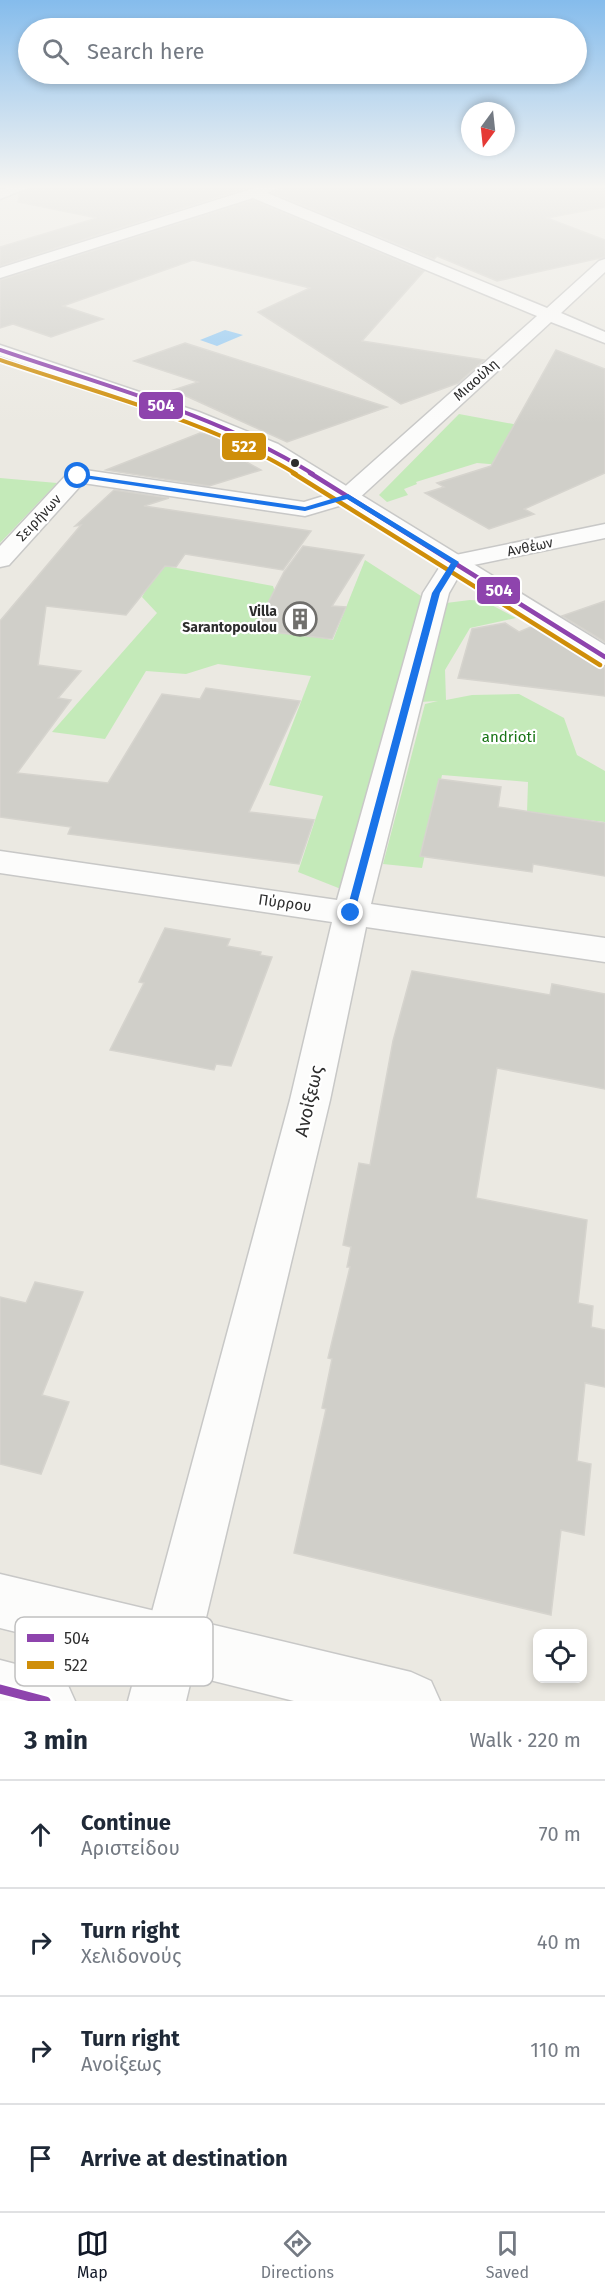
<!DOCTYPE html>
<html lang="en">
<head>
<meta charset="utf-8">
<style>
  :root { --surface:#fff; --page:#f2f2f3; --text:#1f2937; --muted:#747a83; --line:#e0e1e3; --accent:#111827 }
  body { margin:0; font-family:"Fira Sans",sans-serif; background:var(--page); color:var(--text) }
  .controls { position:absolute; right:18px; bottom:18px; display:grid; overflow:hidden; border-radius:12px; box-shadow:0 3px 9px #0003 }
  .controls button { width:54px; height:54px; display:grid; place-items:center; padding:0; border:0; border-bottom:2px solid var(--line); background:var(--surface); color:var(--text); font:30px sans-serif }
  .compass { position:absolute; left:461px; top:102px; width:54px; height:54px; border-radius:50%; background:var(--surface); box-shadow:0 3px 9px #0003; rotate:195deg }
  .stop { position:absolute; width:18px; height:18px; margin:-14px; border:4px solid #1a73e8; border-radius:50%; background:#fff }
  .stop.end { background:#1a73e8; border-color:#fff; box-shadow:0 2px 6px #0008 }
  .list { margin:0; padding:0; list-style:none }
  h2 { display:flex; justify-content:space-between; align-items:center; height:78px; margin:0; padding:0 24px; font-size:26px }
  h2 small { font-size:20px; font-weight:400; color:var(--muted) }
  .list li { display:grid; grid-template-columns:39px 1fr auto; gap:18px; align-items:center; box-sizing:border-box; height:108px; padding:0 24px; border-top:2px solid var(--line) }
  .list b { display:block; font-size:22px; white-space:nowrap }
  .list p { margin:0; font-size:20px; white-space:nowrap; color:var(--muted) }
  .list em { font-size:20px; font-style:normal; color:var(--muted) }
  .icon { flex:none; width:33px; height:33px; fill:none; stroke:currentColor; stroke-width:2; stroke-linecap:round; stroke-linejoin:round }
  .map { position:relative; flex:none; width:605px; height:1701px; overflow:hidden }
  .search { position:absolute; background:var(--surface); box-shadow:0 3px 9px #0003; left:18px; right:18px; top:18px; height:66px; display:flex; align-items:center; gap:15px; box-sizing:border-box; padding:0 21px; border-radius:33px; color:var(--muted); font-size:22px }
  .sheet { height:510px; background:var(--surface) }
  nav { display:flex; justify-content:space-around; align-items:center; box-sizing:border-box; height:84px; border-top:2px solid var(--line); background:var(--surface); font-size:16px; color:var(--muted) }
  nav a { display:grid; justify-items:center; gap:3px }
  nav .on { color:var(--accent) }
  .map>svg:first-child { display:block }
</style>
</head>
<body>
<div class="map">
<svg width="605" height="1701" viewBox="0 0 605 1701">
  <rect width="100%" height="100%" fill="#ebe9e2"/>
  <!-- green -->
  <path fill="#c4eab9" d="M459 414 594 439 524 467 477 463 416 482 417 484 404 489 408 495 387 502 379 495Z
    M0 478 57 483 0 543Z
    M365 560 421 596 346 891 298 872 323 796 269 785 311 676 218 664 186 674 146 671 105 739 52 732 157 613 142 597 160 565 273 586 281 610 248 625 333 640Z
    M470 600 484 601 516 618 470 628 445 670 446 700 472 695 519 694 564 718 577 755 605 771V822L527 813 528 782 442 775 422 868 383 864 425 704 438 701 419 702 446 603Z"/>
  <!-- water -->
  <path fill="#90c8f3" d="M225 330 243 335 217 346 200 340Z"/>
  <!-- building -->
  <path fill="#d0cfc9" stroke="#d6d4ce" stroke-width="1.5" d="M37 185H255L0 266V247L97 218 18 202 19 194Z
    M281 185H605V207L547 218 605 240V257L497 281 437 256 434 259 273 193 281 189Z
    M253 200 424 271 362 341 484 360 458 383 401 404 258 312 310 288 193 260 63 306 103 319 51 337 13 324 0 328V280Z
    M185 343 387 407 287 442 173 390 198 382 134 361Z
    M556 350 605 369V473L524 509 534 514 489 529 425 493 444 487 437 483 491 466Z
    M200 433 215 435 259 452 241 459 261 470 209 486 106 470Z
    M114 490 169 498 144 506 311 531 283 570 185 554 176 567 165 566 126 615 46 606 38 665 81 671 58 698 71 700 17 773 108 783 162 694 200 699 206 688 300 701 249 812 314 820 299 864 68 834 71 827 0 817V621L81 525 75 526Z
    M303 546 364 555 332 606 346 607 332 639 254 630 284 572Z
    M605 601V642L562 616Z
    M505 623 519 632 533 626 594 665 605 667V696L458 678 472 629Z
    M439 779 501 787 498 807 605 823V876L533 864 532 872 420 856Z
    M165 928 230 939 227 946 261 952 260 955 272 957 231 1066 216 1064 214 1070 110 1050 144 983 139 982Z
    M412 971 550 995 552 984 605 994V1089L497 1068 476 1198 587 1220 578 1303 593 1306 591 1327 605 1330V1387L585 1383 577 1461 591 1464 584 1535 561 1530 551 1615 294 1553 326 1409 322 1408 332 1359 328 1358 350 1267H347L351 1247 343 1245 359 1163 370 1165 393 1041Z
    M35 1282 83 1292 42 1395 69 1402 41 1474 0 1464V1297L26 1303Z"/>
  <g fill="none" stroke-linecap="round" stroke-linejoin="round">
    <!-- minor casing -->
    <g stroke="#c8c8c7" stroke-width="3">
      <path id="minor" d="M15 185H35L0 199V190Z
        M264 185 280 187 267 193 547 308 599 261 605 259V272L561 313 605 332V343L551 322 356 501 305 516 83 483 9 565 0 567V546L70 471 78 469 304 502 340 491 537 316 253 198 0 278V268Z
        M605 524V538L464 567 449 593 371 904 605 938V962L366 927 330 1100 186 1701H128L290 1100 332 922 0 873V851L337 900 423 593 446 557Z"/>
    </g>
    <!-- tertiary casing -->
    <g stroke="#c8c8c7" stroke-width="3">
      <path id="tertiary" d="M0 345 199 412 278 444 605 645V665L595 663 264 452 185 420 0 356Z"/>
    </g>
    <!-- secondary casing -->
    <g stroke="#c8c8c7" stroke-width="3">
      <path id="secondary" d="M0 1574 411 1672 431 1681 440 1701H294L0 1628Z
        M0 1660 46 1672 66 1681 75 1701H0Z"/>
    </g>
    <!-- minor -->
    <use href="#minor" fill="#fcfcfb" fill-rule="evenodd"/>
    <!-- tertiary -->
    <use href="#tertiary" fill="#fcfcfb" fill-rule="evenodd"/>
    <!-- secondary -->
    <use href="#secondary" fill="#fcfcfb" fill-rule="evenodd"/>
    <!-- bus-1-far2 casing -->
    <g stroke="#fff" stroke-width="7">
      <path id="bus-1-far2" d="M0 350C105 386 218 415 313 474"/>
    </g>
    <!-- bus-1-far1 casing -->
    <g stroke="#fff" stroke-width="8">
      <path id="bus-1-far1" d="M310 473 605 657"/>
    </g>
    <!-- bus-1 casing -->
    <g stroke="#fff" stroke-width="14">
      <path id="bus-1" d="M0 1689 46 1701"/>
    </g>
    <!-- bus-2-far1 casing -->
    <g stroke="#fff" stroke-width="7">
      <path id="bus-2-far1" d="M0 360C94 392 212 422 296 474"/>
    </g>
    <!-- bus-2 casing -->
    <g stroke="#fff" stroke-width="8">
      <path id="bus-2" d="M293 473 600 665"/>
    </g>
    <!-- bus-1-far2 -->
    <use href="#bus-1-far2" stroke="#8e44ad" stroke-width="4"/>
    <!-- bus-1-far1 -->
    <use href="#bus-1-far1" stroke="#8e44ad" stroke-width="4.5"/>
    <!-- bus-1 -->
    <use href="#bus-1" stroke="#8e44ad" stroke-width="9"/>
    <!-- bus-2-far1 -->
    <use href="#bus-2-far1" stroke="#cf8e09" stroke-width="4"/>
    <!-- bus-2 -->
    <use href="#bus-2" stroke="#cf8e09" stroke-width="4.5"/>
  </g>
  <!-- sky -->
  <linearGradient id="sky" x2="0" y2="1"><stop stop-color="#85bcec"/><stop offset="0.44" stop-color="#f6f5f2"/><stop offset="1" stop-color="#f6f5f2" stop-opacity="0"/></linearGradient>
  <rect width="605" height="424" fill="url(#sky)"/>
  <!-- route -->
  <path fill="#1a73e8" d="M78 474 305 507 348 494 459 562 440 593 354 915 346 913 432 593 451 563 347 499 305 511 76 477Z"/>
  <!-- icons -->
  <defs>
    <g id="building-ring" transform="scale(1.725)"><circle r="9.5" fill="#fff" stroke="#706f6c" stroke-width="1.5"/><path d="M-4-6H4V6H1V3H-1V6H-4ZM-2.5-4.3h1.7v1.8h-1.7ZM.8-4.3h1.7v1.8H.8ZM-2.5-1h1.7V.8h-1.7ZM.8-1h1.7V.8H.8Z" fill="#706f6c"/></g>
  </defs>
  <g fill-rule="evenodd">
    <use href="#building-ring" x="300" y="619"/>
  </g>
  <!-- markers -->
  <circle fill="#2d2d2d" stroke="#fff" stroke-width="2" cx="295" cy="463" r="5"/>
  <g text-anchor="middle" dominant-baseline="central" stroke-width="4.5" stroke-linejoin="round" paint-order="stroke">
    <!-- far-street labels -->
    <g font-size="14" fill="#2d2d2d" stroke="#fff">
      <text transform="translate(476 380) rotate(-42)">Μιαούλη</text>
      <text transform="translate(39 518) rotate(-47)">Σειρήνων</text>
      <text transform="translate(530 547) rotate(-12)">Ανθέων</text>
    </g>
    <!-- far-poi labels -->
    <g font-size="14" font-weight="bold" fill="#2d2d2d" stroke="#fff" text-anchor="end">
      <text x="277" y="611">Villa<tspan x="277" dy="16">Sarantopoulou</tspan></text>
    </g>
    <!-- park labels -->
    <g font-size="15" fill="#177314" stroke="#fff">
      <text x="509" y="737">andrioti</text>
    </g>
    <!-- street labels -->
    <g font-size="15" fill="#2d2d2d" stroke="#fff">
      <text transform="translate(285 903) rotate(8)">Πύρρου</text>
    </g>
    <!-- near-street labels -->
    <g font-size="18" fill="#2d2d2d" stroke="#fff">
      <text transform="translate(309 1101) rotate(-77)">Ανοίξεως</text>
    </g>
  </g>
  <!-- legend -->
  <rect x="15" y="1617" width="198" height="69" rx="9" fill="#fff" stroke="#c0c0c0" stroke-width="1.5"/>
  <rect x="27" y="1634" width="27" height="8" fill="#8e44ad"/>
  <rect x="27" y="1661" width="27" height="8" fill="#cf8e09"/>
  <g font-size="16" fill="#2d2d2d">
    <text x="64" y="1644">504</text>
    <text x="64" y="1671">522</text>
  </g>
  <g stroke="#fff" stroke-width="2">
    <rect x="138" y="391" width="46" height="29" rx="6" fill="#8e44ad"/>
    <rect x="221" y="432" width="46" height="29" rx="6" fill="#cf8e09"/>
    <rect x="476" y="576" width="45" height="29" rx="6" fill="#8e44ad"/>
  </g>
  <g font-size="16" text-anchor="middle" font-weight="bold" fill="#fff">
    <text x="161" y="411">504</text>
    <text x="244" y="452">522</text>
    <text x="499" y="596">504</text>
  </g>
</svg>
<div class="controls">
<button><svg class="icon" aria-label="locate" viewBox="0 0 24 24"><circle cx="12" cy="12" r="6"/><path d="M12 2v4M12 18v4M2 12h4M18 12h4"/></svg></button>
</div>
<svg class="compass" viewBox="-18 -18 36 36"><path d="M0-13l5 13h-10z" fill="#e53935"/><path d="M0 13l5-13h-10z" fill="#747a83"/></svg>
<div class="stop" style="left:78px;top:476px"></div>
<div class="stop end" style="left:351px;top:913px"></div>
<div class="search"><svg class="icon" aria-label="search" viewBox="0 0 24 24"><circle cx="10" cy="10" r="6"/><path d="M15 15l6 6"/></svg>Search here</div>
</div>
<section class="sheet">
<h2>3 min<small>Walk · 220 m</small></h2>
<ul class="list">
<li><svg class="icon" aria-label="ahead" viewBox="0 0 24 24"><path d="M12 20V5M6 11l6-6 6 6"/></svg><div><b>Continue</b><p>Αριστείδου</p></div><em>70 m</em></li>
<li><svg class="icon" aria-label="right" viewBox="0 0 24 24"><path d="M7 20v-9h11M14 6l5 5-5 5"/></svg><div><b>Turn right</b><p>Χελιδονούς</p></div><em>40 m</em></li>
<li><svg class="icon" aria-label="right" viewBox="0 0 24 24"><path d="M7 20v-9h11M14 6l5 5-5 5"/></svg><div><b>Turn right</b><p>Ανοίξεως</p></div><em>110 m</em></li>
<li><svg class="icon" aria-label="arrive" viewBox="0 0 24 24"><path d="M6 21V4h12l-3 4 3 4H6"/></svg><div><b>Arrive at destination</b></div></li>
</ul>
</section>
<nav>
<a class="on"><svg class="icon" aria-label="map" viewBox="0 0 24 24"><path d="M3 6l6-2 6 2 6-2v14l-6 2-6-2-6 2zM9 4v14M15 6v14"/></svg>Map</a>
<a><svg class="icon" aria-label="directions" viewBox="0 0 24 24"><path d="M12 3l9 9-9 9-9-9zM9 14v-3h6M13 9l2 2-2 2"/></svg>Directions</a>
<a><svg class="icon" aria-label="saved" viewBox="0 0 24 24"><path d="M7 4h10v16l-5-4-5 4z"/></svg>Saved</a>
</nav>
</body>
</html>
